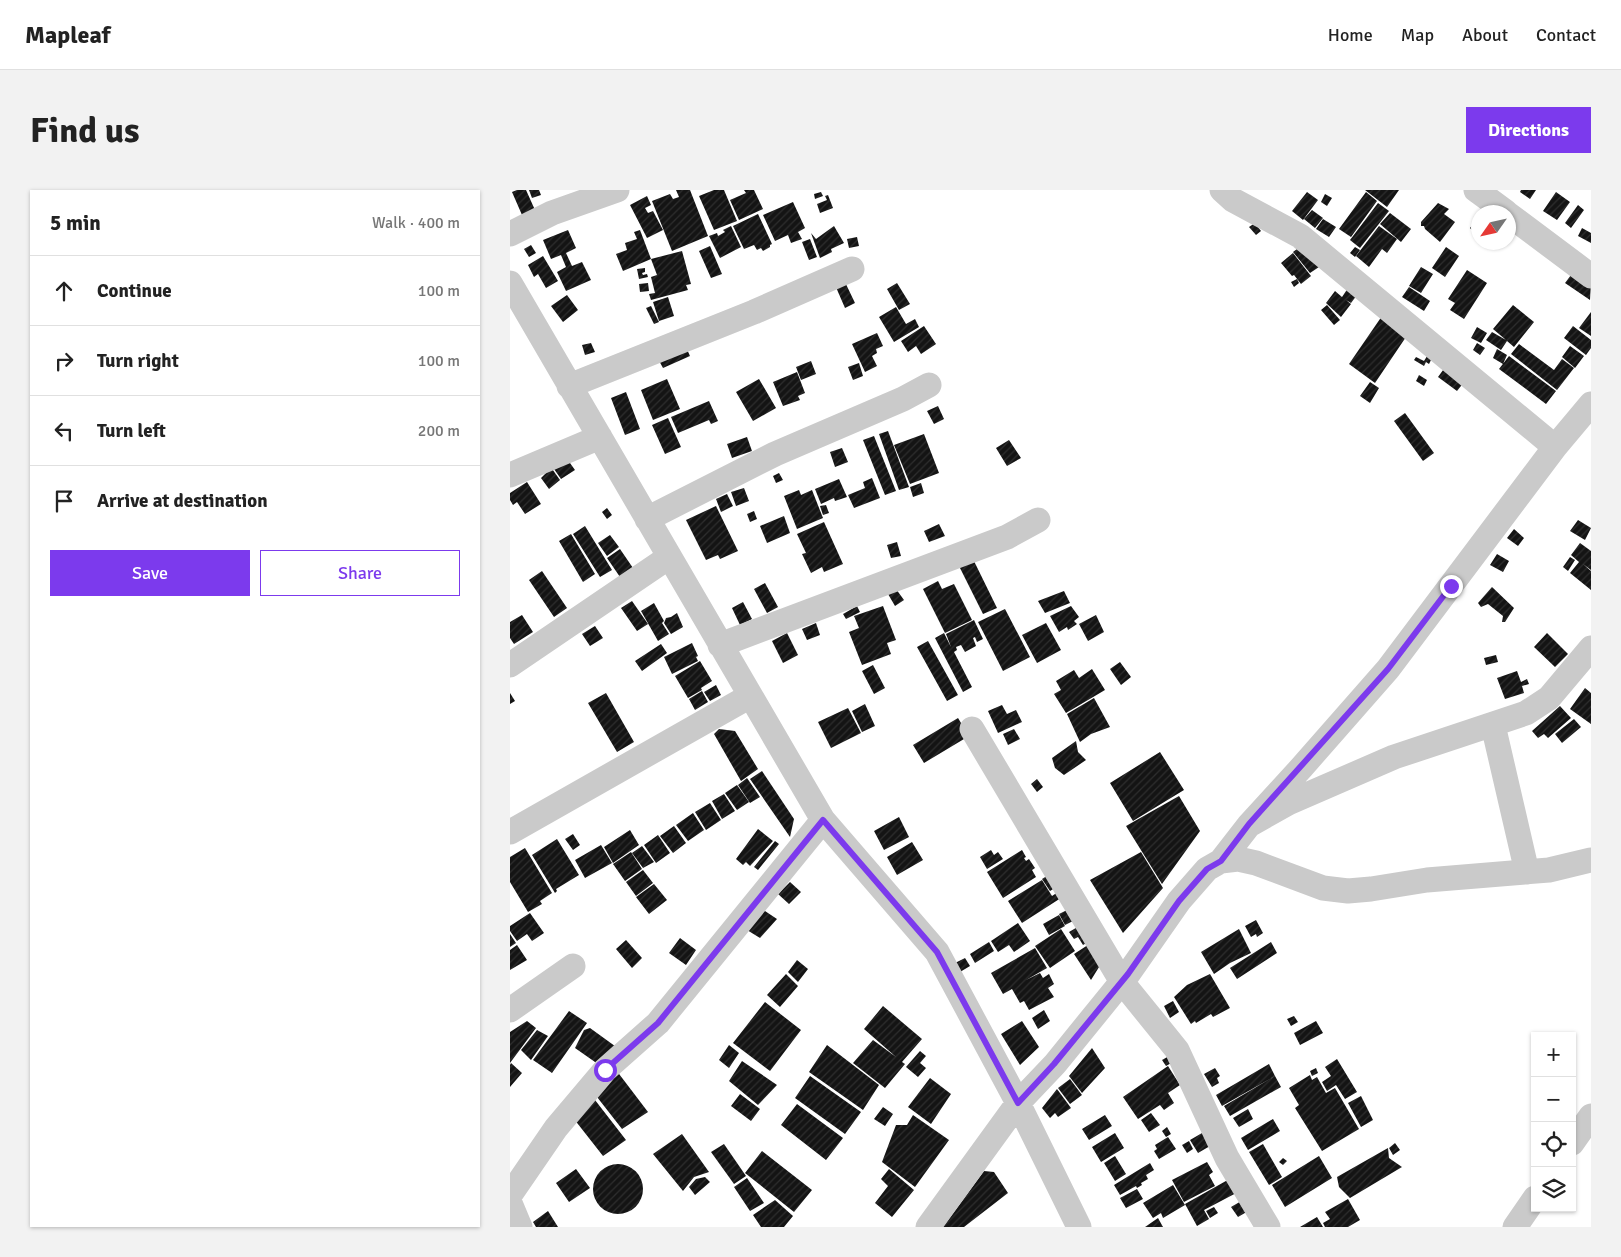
<!DOCTYPE html>
<html lang="en">
<head>
<meta charset="utf-8">
<style>
  :root { --surface:#fff; --page:#f2f2f2; --text:#222; --muted:#767676; --line:#e0e0e0; --accent:#7c3aed }
  body { margin:0; font-family:Signika,sans-serif; background:var(--page); color:var(--text) }
  .controls { position:absolute; right:15px; bottom:15px; display:grid; overflow:hidden; border-radius:0px; box-shadow:0 1px 4px #0004 }
  .controls button { width:45px; height:45px; display:grid; place-items:center; padding:0; border:0; border-bottom:1px solid var(--line); background:var(--surface); color:var(--text); font:25px sans-serif }
  .compass { position:absolute; left:961px; top:15px; width:45px; height:45px; border-radius:50%; background:var(--surface); box-shadow:0 1px 4px #0004; rotate:236deg }
  .stop { position:absolute; width:15px; height:15px; margin:-11px; border:4px solid #7c3aed; border-radius:50%; background:#fff }
  .stop.end { background:#7c3aed; border-color:#fff; box-shadow:0 1px 5px #0008 }
  .list { margin:0; padding:0; list-style:none }
  h2 { display:flex; justify-content:space-between; align-items:center; height:65px; margin:0; padding:0 20px; font-size:21px }
  h2 small { font-size:16px; font-weight:400; color:var(--muted) }
  .list li { display:grid; grid-template-columns:32px 1fr auto; gap:15px; align-items:center; box-sizing:border-box; height:70px; padding:0 20px; border-top:1px solid var(--line) }
  .list b { display:block; font-size:19px; white-space:nowrap }
  .list em { font-size:16px; font-style:normal; color:var(--muted) }
  .actions { display:flex; gap:10px; padding:15px 20px }
  .actions a { flex:1; padding:11px 0; border:1px solid var(--accent); border-radius:0px; text-align:center; font-size:18px; color:var(--accent) }
  .actions .main { background:var(--accent); color:#fff }
  .icon { flex:none; width:28px; height:28px; fill:none; stroke:currentColor; stroke-width:2; stroke-linecap:round; stroke-linejoin:round }
  .map { position:relative; flex:none; width:1081px; height:1037px; overflow:hidden; border-radius:0px }
  header { display:flex; align-items:center; gap:30px; box-sizing:border-box; height:70px; padding:0 25px; background:var(--surface); border-bottom:1px solid var(--line) }
  header strong { font-size:24px }
  nav { display:flex; gap:28px; margin-inline-start:auto; font-size:18px }
  .intro { display:flex; align-items:center; justify-content:space-between; box-sizing:border-box; height:120px; padding:0 30px }
  h1 { margin:0; font-size:35px }
  .button { padding:12px 22px; border-radius:0px; background:var(--accent); color:#fff; font-size:18px; font-weight:700 }
  main { display:flex; gap:30px; padding:0 30px }
  aside { flex:1; background:var(--surface); border-radius:0px; box-shadow:0 1px 4px #0004 }
  .map>svg:first-child { display:block }
</style>
</head>
<body>
<header>
<strong>Mapleaf</strong>
<nav><a>Home</a><a>Map</a><a>About</a><a>Contact</a></nav>
</header>
<div class="intro"><h1>Find us</h1><a class="button">Directions</a></div>
<main>
<aside>
<h2>5 min<small>Walk · 400 m</small></h2>
<ul class="list">
<li><svg class="icon" aria-label="ahead" viewBox="0 0 24 24"><path d="M12 20V5M6 11l6-6 6 6"/></svg><div><b>Continue</b></div><em>100 m</em></li>
<li><svg class="icon" aria-label="right" viewBox="0 0 24 24"><path d="M7 20v-9h11M14 6l5 5-5 5"/></svg><div><b>Turn right</b></div><em>100 m</em></li>
<li><svg class="icon" aria-label="left" viewBox="0 0 24 24"><path d="M17 20v-9H6M10 6l-5 5 5 5"/></svg><div><b>Turn left</b></div><em>200 m</em></li>
<li><svg class="icon" aria-label="arrive" viewBox="0 0 24 24"><path d="M6 21V4h12l-3 4 3 4H6"/></svg><div><b>Arrive at destination</b></div></li>
</ul>
<div class="actions"><a class="main">Save</a><a>Share</a></div>
</aside>
<div class="map">
<svg width="1081" height="1037" viewBox="0 0 1081 1037">
  <defs>
    <pattern id="building-hatch" width="6" height="6" patternUnits="userSpaceOnUse" patternTransform="scale(1.25)"><rect width="6" height="6" fill="#141414"/><path d="M-1 1l2-2M0 6l6-6M5 7l2-2" fill="none" stroke="#2e2e2e"/></pattern>
  </defs>
  <rect width="100%" height="100%" fill="#fff"/>
  <!-- building -->
  <path fill="url(#building-hatch)" d="M7 0H16L25 20 12 25 2 2Z
    M19 0H29L31 5 22 8Z
    M166 0H180L198 46 162 61 142 11 160 4 163 9 169 7Z
    M204 0H214L227 31 204 40 189 6Z
    M234 0H244L253 19 229 30 220 10 236 3Z
    M855 0H889L877 17Z
    M1011 0H1026L1020 9 1010 2Z
    M311 2 313 6 305 9 304 4Z
    M797 2 808 10 793 30 782 21Z
    M856 2 867 11 841 47 829 39Z
    M1046 2 1060 12 1047 30 1033 21Z
    M815 4 822 8 817 16 811 12Z
    M318 5 323 18 310 23 307 14 317 10 315 6Z
    M137 6 141 15 135 18 138 23 143 21 153 40 137 48 120 15Z
    M283 12 295 38 288 42 292 49 281 53 278 45 265 51 253 25Z
    M868 13 879 21 850 58 840 50Z
    M928 13 939 19 934 24 945 32 930 52 915 39 914 36H911V32Z
    M1068 15 1074 20 1061 38 1055 33Z
    M802 20 813 28 805 38 794 29Z
    M880 23 901 39 891 52 870 34Z
    M248 24 262 54 260 55V57L253 61 251 58 247 60 244 55 234 59 223 36Z
    M968 28V46L960 38Z
    M813 29 826 37 819 47 806 39Z
    M745 33 751 41 746 45 739 37Z
    M221 36 231 57 210 68 199 46 207 43 208 46 215 42 213 40Z
    M324 36 334 53 321 59 322 62 310 68 301 43 306 49Z
    M869 36 887 49 877 63 872 59 859 77 846 66Z
    M1072 38 1081 43V53L1068 46Z
    M58 40 66 58 56 63 62 76 72 72 81 90 56 101 47 82 56 77 51 65 41 69 33 50Z
    M130 40 141 69 172 61 181 94 176 95 178 100 141 110 139 104 145 103 141 87 147 85 141 69 113 81 106 64 117 60 115 53 127 49 124 42Z
    M347 47 349 56 339 58 337 49Z
    M300 49 307 67 299 70 292 52Z
    M21 55 26 63 19 67 14 59Z
    M200 56 212 84 201 88 189 61Z
    M791 56 809 77 800 83 783 62Z
    M845 57 850 60 845 67 840 63Z
    M936 57 949 66 935 87 922 78Z
    M783 63 801 86 791 94 784 85 782 86 771 73Z
    M33 66 48 91 36 98 28 84 24 87 18 75Z
    M911 77 923 84 911 103 899 96Z
    M135 78V82L132 83 133 85 137 84 138 87 129 89 127 79Z
    M957 80 977 93 954 129 940 120 945 113 938 109Z
    M1064 81 1081 92 1080 110 1055 93Z
    M787 89 789 93 784 97 781 92Z
    M334 90 345 113 335 118 325 95Z
    M138 93 139 101 130 102 129 94Z
    M387 93 400 114 389 120 377 99Z
    M899 97 920 111 914 121 892 107Z
    M838 98 847 105 841 113 836 110 841 114 831 127 816 113 825 101 832 107Z
    M57 105 68 120 53 132 41 116Z
    M158 107 164 126 149 131 143 112Z
    M817 115 830 130 824 135 811 120Z
    M1003 115 1024 132 1004 157 997 151 991 160 976 150 982 142 996 150 983 139Z
    M141 116 149 132 144 134 136 118Z
    M386 117 396 134 405 129 409 137 384 152 369 127Z
    M1081 122V146L1069 138Z
    M872 126 898 144 865 193 839 174Z
    M414 136 426 154 411 164 406 156 398 162 391 151Z
    M1063 136 1081 150V158L1076 165 1054 148Z
    M967 137 977 143 971 153 961 148Z
    M367 143 373 156 366 159 367 163 362 166 367 176 355 182 342 154Z
    M81 153 85 162 75 165 72 155Z
    M967 153 975 158 970 165 963 160Z
    M1009 154 1044 180 1052 169 1064 178 1047 200 1001 164Z
    M175 155 180 166 153 178 147 167Z
    M1060 156 1074 166 1065 178 1052 167Z
    M987 159 997 165 993 174 983 168Z
    M919 163 923 166 919 174 916 172 914 176 904 170 906 167 914 171Z
    M999 166 1046 201 1036 214 989 179Z
    M301 171 306 184 291 190 286 177Z
    M349 173 353 186 343 190 338 177Z
    M936 176 955 191 947 201 928 187Z
    M287 182 295 203 288 206 290 210 273 216 263 192Z
    M909 185 917 190 914 196 906 191Z
    M157 189 170 219 143 230 131 200Z
    M249 189 266 218 243 231 226 202Z
    M860 192 869 198 860 213 850 206Z
    M116 202 130 239 115 245 101 208Z
    M199 211 208 231 201 234 199 230 168 243 161 227Z
    M428 216 434 229 424 234 417 221Z
    M895 223 924 263 913 271 884 231Z
    M158 228 171 257 155 264 142 235Z
    M378 241 399 297 389 300 369 244Z
    M414 244 429 283 400 294 384 255Z
    M364 246 386 301 375 305 353 250Z
    M237 247 242 261 222 268 217 254Z
    M499 250 511 268 497 276 486 258Z
    M332 258 338 272 325 277 320 262Z
    M55 272 60 273 65 280 51 289 44 279Z
    M40 276 50 290 39 299 31 288 36 283 34 280Z
    M269 283 273 290 266 293 263 286Z
    M362 288 370 308 344 318 338 305 355 298 353 292Z
    M329 289 337 307 325 311 324 308 311 314 305 299Z
    M17 292 31 314 15 324 7 312 3 315 0 310V303Z
    M411 293 414 303 403 307 400 297Z
    M234 298 239 311 226 316 221 302Z
    M289 300 291 305 302 300 313 328 287 339 274 306Z
    M217 304 223 316 211 322 206 309Z
    M316 315 319 323 313 325 310 316Z
    M206 316 228 361 210 369 208 365 196 370 176 330Z
    M97 318 102 325 97 329 92 322Z
    M244 321 247 329 240 332 237 324Z
    M274 326 280 343 257 353 250 336Z
    M1068 330 1081 338 1075 350 1060 341Z
    M314 332 333 374 314 382 312 377 301 383 292 364 296 363 287 344Z
    M429 334 435 346 419 352 414 341Z
    M75 336 102 380 90 387 63 344Z
    M1004 339 1014 348 1008 356 997 348Z
    M61 344 85 384 73 392 49 351Z
    M100 345 109 357 97 366 88 353Z
    M387 352 391 366 381 368 377 355Z
    M1070 353 1081 361V380L1073 374 1081 381V400L1060 383 1069 372 1061 365Z
    M110 359 123 378 110 387 97 368Z
    M987 364 999 371 993 382 980 375Z
    M462 367 487 418 473 424 448 374Z
    M1060 367 1065 370 1058 381 1053 377Z
    M32 381 57 418 44 427 19 390Z
    M428 391 432 399 444 394 462 430 435 443 413 399Z
    M255 393 268 417 257 423 244 399Z
    M982 397 1004 418 995 432H992L993 426 978 414 971 417 968 413Z
    M386 399 394 410 385 416 378 404Z
    M554 401 560 413 535 423 528 411Z
    M122 411 138 434 127 441 111 418Z
    M233 412 242 429 230 435 222 418Z
    M144 413 154 431 152 433 159 444 148 451 131 421Z
    M347 416 350 422 336 429 333 424Z
    M373 416 386 450 377 453 381 464 352 475 339 442 349 438 344 426Z
    M561 416 569 427 564 431 567 434 558 440 557 437 549 442 540 426Z
    M495 419 520 467 493 481 468 432Z
    M167 423 173 437 161 444 154 433 156 428 161 427Z
    M12 425 23 442 4 454 0 448V432Z
    M586 425 594 442 578 451 569 434Z
    M464 430 473 449 467 452 465 447 463 448 466 456 455 462 451 455 446 457 447 460 444 462 462 497 453 502 425 448 434 443 441 457 436 444Z
    M306 433 310 445 297 450 292 439Z
    M536 433 551 460 527 473 512 445Z
    M85 436 93 448 80 456 72 444Z
    M277 443 288 465 273 473 262 451Z
    M1037 443 1058 464 1045 477 1024 457Z
    M418 451 448 505 437 511 407 457Z
    M182 453 188 466 186 467 188 471 162 484 154 467Z
    M151 454 157 463 132 481 125 471Z
    M986 465 988 472 976 475 974 468Z
    M190 471 202 491 191 498 192 500 178 508 165 486Z
    M610 472 621 487 611 495 600 479Z
    M363 475 375 498 364 504 352 481Z
    M582 479 595 500 556 523 544 504 551 500 546 491 564 480 569 488Z
    M1007 481 1011 492 1017 489 1019 494 1012 496 1014 503 995 509 987 488Z
    M206 495 211 505 200 511 194 502Z
    M1075 498 1081 503V534L1060 519Z
    M192 501 198 512 185 520 179 509Z
    M0 503 5 511 0 514Z
    M96 503 124 552 107 562 78 513Z
    M584 508 600 537 581 544 570 552 557 524Z
    M355 514 365 536 352 542 342 521Z
    M492 515 497 524 506 520 512 532 488 543 478 521Z
    M1050 516 1061 528 1038 548 1034 544 1028 548 1022 541Z
    M338 518 351 543 321 558 308 532Z
    M448 528 459 546 414 573 403 555Z
    M1064 529 1071 537 1052 553 1045 544Z
    M209 539 225 541 248 579 231 591 204 544Z
    M504 539 510 549 498 555 493 544Z
    M566 551 568 562 576 570 554 585 545 578 542 568Z
    M650 562 674 600 623 631 600 593Z
    M252 581 284 629 280 647 240 589Z
    M237 588 250 607 240 613 228 595Z
    M527 589 533 597 527 602 521 594Z
    M227 595 239 612 227 620 215 603Z
    M214 604 225 621 212 629 202 611Z
    M669 606 690 641 652 694 616 636Z
    M200 613 211 630 196 640 185 622Z
    M183 623 194 640 178 651 166 635Z
    M389 627 399 647 374 660 364 641Z
    M164 636 176 653 163 663 150 646Z
    M248 639 263 651 240 676 236 672 233 675 226 669Z
    M120 640 129 655 103 673 94 657Z
    M63 644 70 655 63 660 55 649Z
    M148 645 160 663 146 673 134 655Z
    M47 649 69 685 46 699 47 701 45 703 22 665Z
    M265 651 269 654 248 680 244 677Z
    M402 652 413 670 387 685 377 667Z
    M91 655 102 673 75 688 65 670Z
    M132 656 144 672 133 678 122 663Z
    M15 658 42 703 30 711 32 714 18 722 0 692V667Z
    M481 660 484 665 488 662 493 669 477 679 470 667Z
    M512 660 516 667 514 668 516 671 519 669 525 678 522 680 526 687 493 708 477 682Z
    M121 662 132 679 115 691 103 674Z
    M631 662 653 698 613 743 580 690Z
    M133 680 143 693 126 706 116 692Z
    M540 684 548 696 540 701 532 689Z
    M532 690 542 706 551 700 554 706 512 733 498 711Z
    M280 692 291 702 279 714 268 704Z
    M144 694 157 710 139 724 126 707Z
    M252 719 267 729 250 748 237 740Z
    M559 719 565 730 555 735 549 724Z
    M20 723 34 743 22 751 17 744 7 751 0 741V736Z
    M549 725 555 736 539 745 533 734Z
    M746 730 753 743 747 747 746 744 741 747 735 736Z
    M508 733 520 751 504 762 499 755 488 762 481 751Z
    M571 735 580 751 573 755 568 747 564 749 559 742Z
    M551 739 565 761 540 778 525 756Z
    M729 739 741 763 720 773 704 784 691 762Z
    M0 744 6 753 0 757Z
    M170 748 186 760 176 775 159 763Z
    M116 750 132 768 122 778 106 759Z
    M479 752 484 761 465 773 460 764Z
    M761 752 767 763 727 789 720 778Z
    M581 753 594 769 581 790 564 764Z
    M7 755 17 770 0 780V760Z
    M525 758 537 778 516 790 530 783 533 788 539 784 544 794 538 798 544 807 519 820 514 811 510 813 502 799 493 804 481 783Z
    M455 768 460 776 450 782 445 773Z
    M287 770 298 779 288 792 278 782Z
    M276 784 288 796 270 817 257 805Z
    M700 784 720 818 703 827 701 824 686 833 685 831 681 834 664 807 677 795Z
    M663 811 669 822 660 828 654 816Z
    M255 812 291 840 260 881 223 853Z
    M373 816 412 849 392 872 395 874 375 898 343 873 363 850 386 867 354 839Z
    M534 820 540 831 528 839 522 828Z
    M59 821 77 833 42 883 23 870Z
    M784 826 788 832 781 836 777 829Z
    M17 831 26 838 0 873V842Z
    M512 831 529 857 510 875 491 844Z
    M806 831 813 843 790 855 784 843Z
    M80 838 109 859 95 879 65 858 74 840Z
    M27 840 38 846 21 870 11 860Z
    M219 855 229 863 219 878 209 870Z
    M317 855 369 895 353 920 299 882Z
    M582 858 595 878 572 903 559 886Z
    M410 861 416 866 410 873 416 878 408 887 396 877Z
    M659 866 663 872 656 876 652 870Z
    M827 869 847 902 835 909 826 895 817 901 812 892 821 886 815 877Z
    M232 871 267 895 248 915 219 891Z
    M1 873 12 883 0 897V875Z
    M759 874 765 886 712 916 706 905Z
    M103 876 138 922 112 939 80 898Z
    M658 876 670 895 658 903 664 913 654 920 650 915 628 929 613 907Z
    M705 878 710 886 707 888 709 893 702 897 694 884Z
    M806 878 808 883 802 886 800 881Z
    M800 885 802 890 807 887 816 903 825 898 849 939 812 961 785 918 789 915 779 898Z
    M300 886 351 922 335 944 285 908Z
    M765 886 771 897 720 926 714 916Z
    M420 888 441 904 421 934 398 917Z
    M560 889 572 905 560 914 548 898Z
    M547 899 561 918 548 927 545 923 540 928 532 918Z
    M230 904 250 919 241 931 221 916Z
    M851 906 863 930 851 937 838 913Z
    M85 910 116 950 93 966 64 929Z
    M287 914 333 948 316 970 271 935Z
    M373 917 383 924 375 936 364 929Z
    M738 919 743 929 729 937 723 928Z
    M641 923 650 935 639 942 631 930Z
    M403 925 439 950 405 997 372 972 386 935H397Z
    M595 925 602 936 579 950 572 939Z
    M763 929 770 941 738 960 731 948Z
    M657 937 661 944 656 947 652 941Z
    M605 943 614 958 591 972 582 957Z
    M692 943 700 956 688 963 680 950Z
    M172 944 199 982 184 987 173 1001 143 964Z
    M658 947 666 959 649 969 644 961 647 959 645 955Z
    M679 951 683 959 677 963 672 955Z
    M885 953 890 960 883 965 879 958Z
    M214 954 236 986 224 994 201 962Z
    M753 954 772 987 759 995 739 962Z
    M878 958 879 968 892 977 840 1008 829 997 827 987Z
    M252 961 302 1000 284 1022 235 983Z
    M605 966 616 984 605 991 594 973Z
    M809 966 822 988 775 1017 762 995Z
    M773 968 777 971 773 975 769 972Z
    M697 972 703 982 699 985 705 996 674 1012 662 990Z
    M640 973 644 980 636 985 638 989 631 993 632 995 627 998 626 996 610 1005 604 995Z
    M83 999a25 25 0 1 1 50 0a25 25 0 1 1-50 0Z
    M66 979 80 998 59 1012 46 993Z
    M379 979 404 1000 382 1027 365 1013 378 996 371 989Z
    M474 981 484 982 498 1003 454 1037H433Z
    M195 987 200 992 185 1005 179 997 186 989Z
    M723 987 730 1001 694 1020 699 1029 687 1036 675 1014Z
    M237 988 254 1013 240 1021 224 997Z
    M663 995 675 1015 653 1028 651 1023 643 1028 633 1013Z
    M627 999 633 1009 616 1018 610 1008Z
    M838 1009 850 1030 838 1037H815L813 1033 820 1029 815 1022Z
    M265 1010 283 1026 274 1037H251L243 1025Z
    M733 1010 740 1020 728 1027 721 1017Z
    M704 1017 708 1023 700 1028 696 1021Z
    M38 1021 48 1037H26L23 1032Z
    M807 1027 813 1037H790Z
    M648 1028 653 1037H635Z"/>
  <g fill="none" stroke-linecap="round" stroke-linejoin="round">
    <!-- minor -->
    <path stroke="#cacaca" stroke-width="25" d="M712 0 723 10 790 46 1045 257
      M966 0 996 22
      M998 24 1081 86
      M0 44 42 23 107 0
      M0 93 313 630 427 762 508 913 569 1037
      M59 196 244 122 342 79
      M0 285 90 247
      M137 329 265 264 393 209 419 195
      M210 455 497 347 528 330
      M0 475 159 367
      M983 535 1017 682
      M462 539 612 792 667 860 717 968 758 1037
      M739 635 792 577 878 479 1045 257 1081 214
      M0 642 240 506
      M711 671 739 635 778 613 884 567 1016 523 1039 508 1081 458
      M0 820 63 776
      M1062 953 1081 926
      M0 1005 46 938 95 880 148 833 313 630
      M0 1013 10 1037
      M418 1037 508 913 545 874 618 784 669 711 697 679 711 671 728 669 746 673 813 698 838 701 861 699 917 690 1039 680 1081 670
      M1005 1037 1025 1008"/>
  </g>
  <g fill="none" stroke-linecap="round" stroke-linejoin="round">
    <!-- route -->
    <path stroke="#7c3aed" stroke-width="6" d="M95 880 148 833 313 630 427 762 508 913 544 874 618 784 669 711 697 679 711 671 739 634 878 479 941 396"/>
  </g>
</svg>
<div class="controls">
<button>+</button>
<button>−</button>
<button><svg class="icon" aria-label="locate" viewBox="0 0 24 24"><circle cx="12" cy="12" r="6"/><path d="M12 2v4M12 18v4M2 12h4M18 12h4"/></svg></button>
<button><svg class="icon" aria-label="layers" viewBox="0 0 24 24"><path d="M12 4l9 5-9 5-9-5zM3 14l9 5 9-5"/></svg></button>
</div>
<svg class="compass" viewBox="-18 -18 36 36"><path d="M0-13l5 13h-10z" fill="#e53935"/><path d="M0 13l5-13h-10z" fill="#767676"/></svg>
<div class="stop" style="left:95px;top:880px"></div>
<div class="stop end" style="left:941px;top:396px"></div>
</div>
</main>
</body>
</html>
